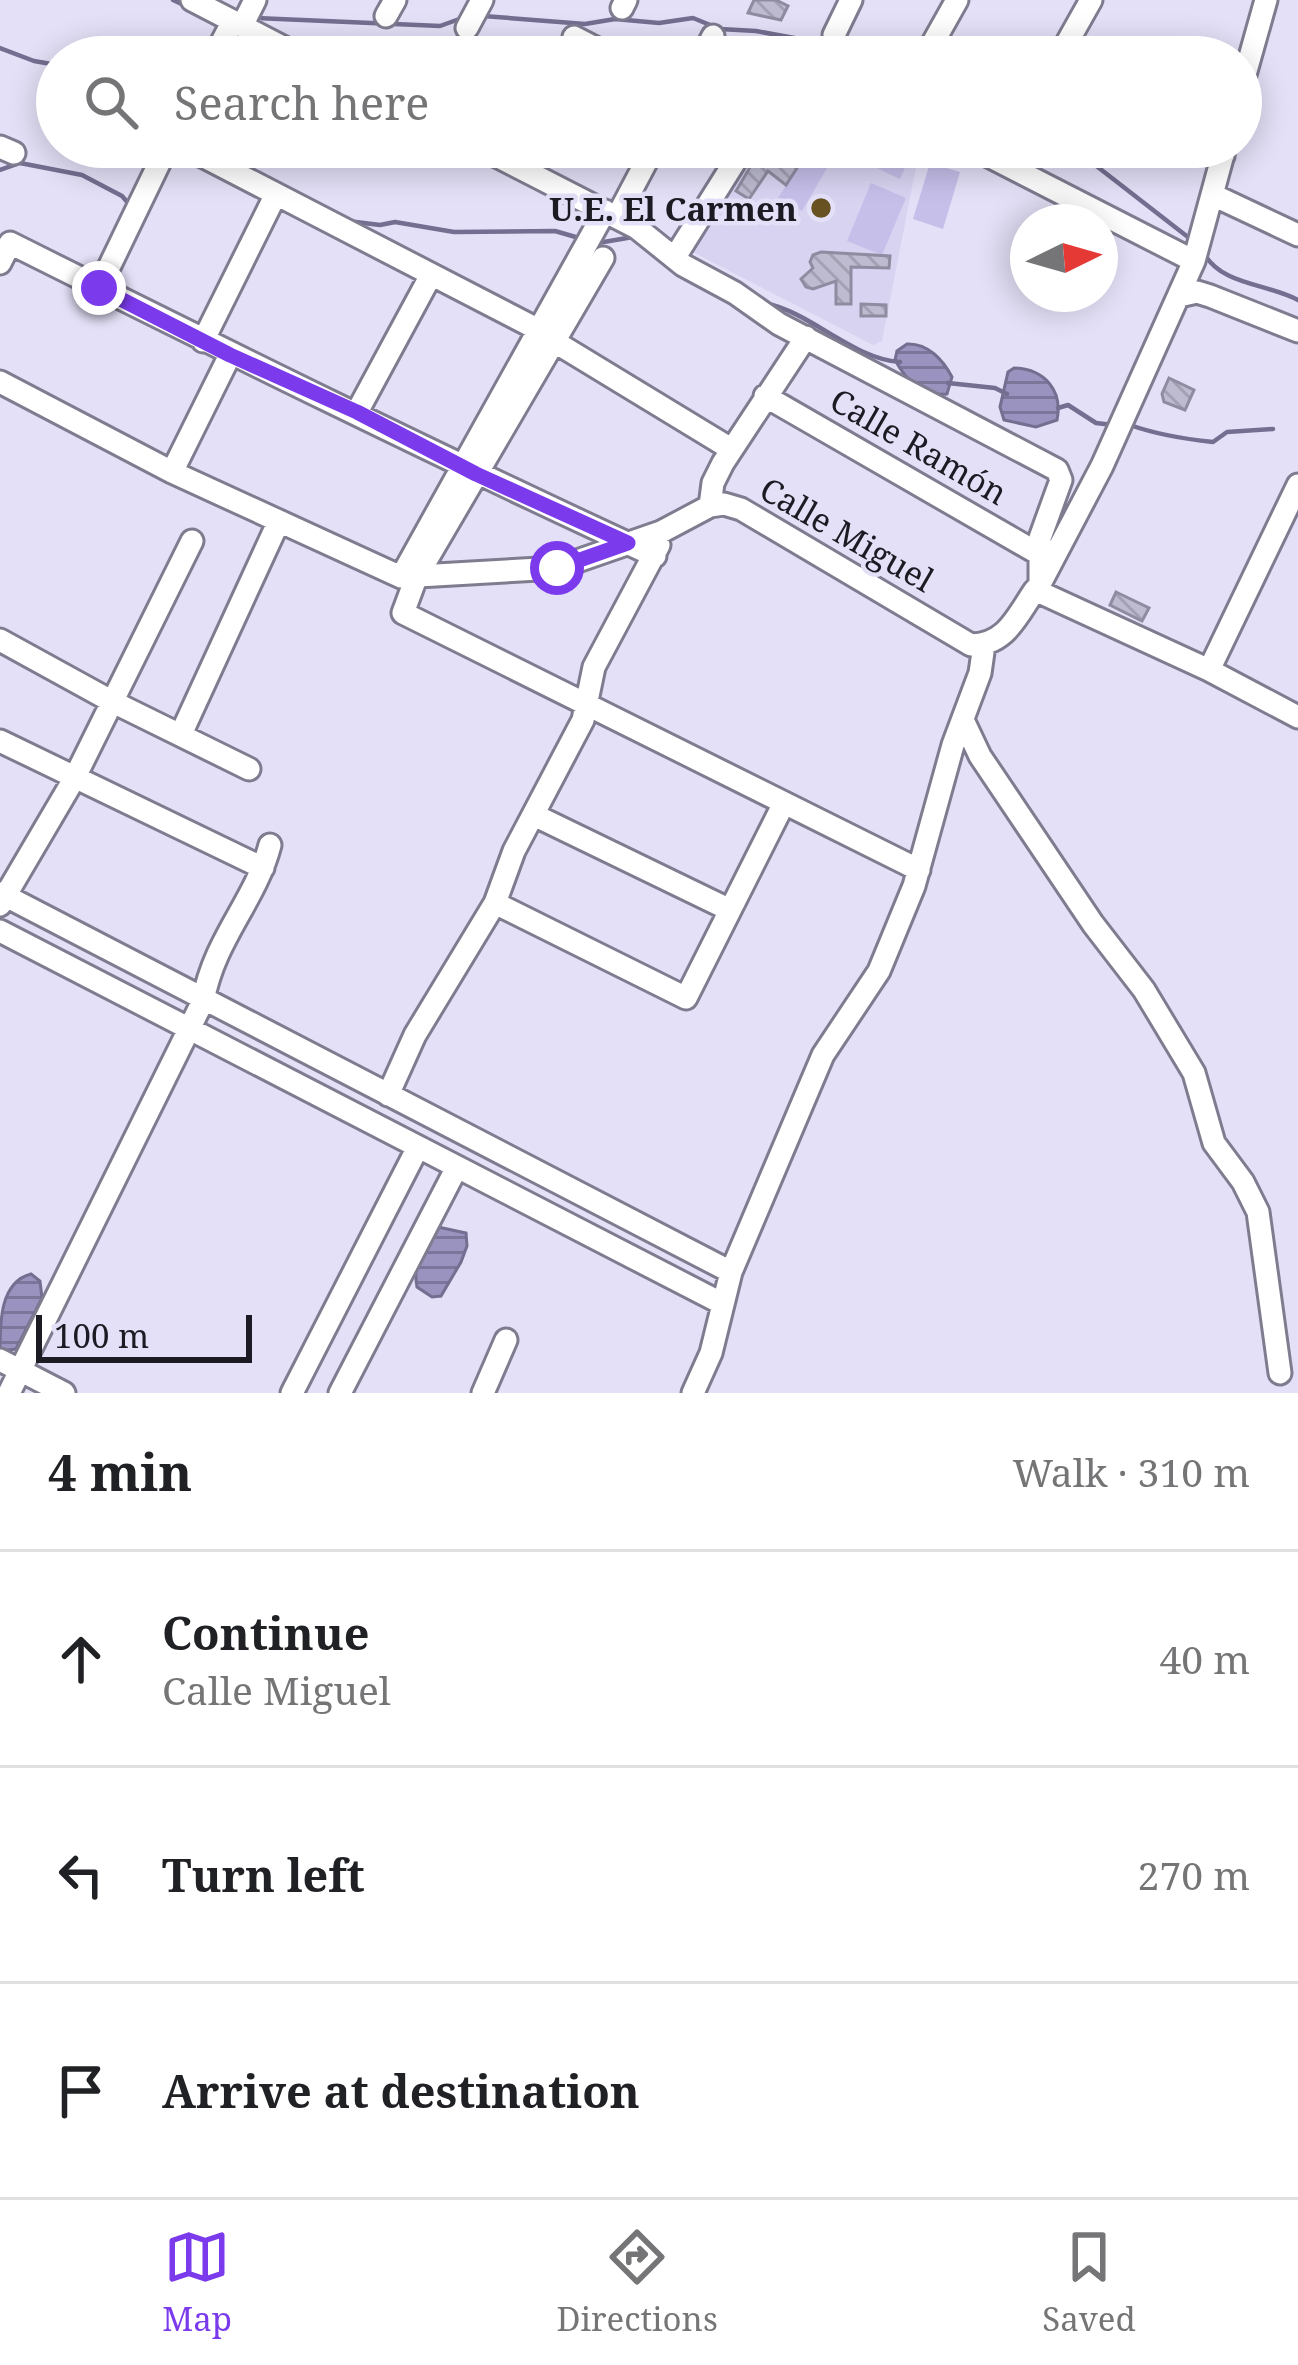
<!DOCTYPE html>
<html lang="en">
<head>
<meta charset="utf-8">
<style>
  :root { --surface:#fff; --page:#f6f6f6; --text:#202124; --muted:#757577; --line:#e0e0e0; --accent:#7c3aed }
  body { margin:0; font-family:"Noto Serif",serif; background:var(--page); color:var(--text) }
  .compass { position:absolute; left:1010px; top:204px; width:108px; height:108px; border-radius:50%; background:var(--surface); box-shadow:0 6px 30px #0003; rotate:85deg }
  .scale { position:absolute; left:36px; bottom:30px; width:216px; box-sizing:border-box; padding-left:12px; border:6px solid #1c1a22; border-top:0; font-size:33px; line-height:42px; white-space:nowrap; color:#1c1a22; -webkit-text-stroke:9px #e3e0f7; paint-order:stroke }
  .stop { position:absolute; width:36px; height:36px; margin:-27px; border:9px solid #7c3aed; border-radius:50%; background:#fff }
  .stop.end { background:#7c3aed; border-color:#fff; box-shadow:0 3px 12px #0008 }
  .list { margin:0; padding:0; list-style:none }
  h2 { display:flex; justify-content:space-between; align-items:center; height:156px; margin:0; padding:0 48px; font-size:51px }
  h2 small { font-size:39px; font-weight:400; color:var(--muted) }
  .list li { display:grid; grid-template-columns:78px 1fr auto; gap:36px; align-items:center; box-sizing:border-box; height:216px; padding:0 48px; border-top:3px solid var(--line) }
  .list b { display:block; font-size:45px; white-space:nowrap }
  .list p { margin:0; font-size:39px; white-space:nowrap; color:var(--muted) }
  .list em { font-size:39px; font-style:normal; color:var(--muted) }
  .icon { flex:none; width:66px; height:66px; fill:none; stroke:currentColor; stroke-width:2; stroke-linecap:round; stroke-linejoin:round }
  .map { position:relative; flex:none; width:1298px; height:1393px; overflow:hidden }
  .search { position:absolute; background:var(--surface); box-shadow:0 6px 30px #0003; left:36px; right:36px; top:36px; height:132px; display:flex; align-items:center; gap:30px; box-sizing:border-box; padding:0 42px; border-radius:66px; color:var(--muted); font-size:45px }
  .sheet { height:804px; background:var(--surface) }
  nav { display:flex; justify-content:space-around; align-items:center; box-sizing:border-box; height:168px; border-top:3px solid var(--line); background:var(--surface); font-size:33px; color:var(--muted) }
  nav a { display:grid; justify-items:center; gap:6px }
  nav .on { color:var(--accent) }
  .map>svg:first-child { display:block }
</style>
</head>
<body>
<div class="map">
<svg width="1298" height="1393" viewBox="0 0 1298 1393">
  <defs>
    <pattern id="water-rules" width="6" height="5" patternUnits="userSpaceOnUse" patternTransform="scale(3)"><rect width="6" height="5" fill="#9a92bf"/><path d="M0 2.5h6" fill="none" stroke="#7d769b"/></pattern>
    <pattern id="building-back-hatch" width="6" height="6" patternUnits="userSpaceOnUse" patternTransform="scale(3)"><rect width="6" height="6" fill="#bebbd1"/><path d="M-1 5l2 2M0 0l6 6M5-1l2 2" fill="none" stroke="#a3a0b3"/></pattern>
  </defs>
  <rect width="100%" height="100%" fill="#e3e0f7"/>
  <!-- built -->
  <path fill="#d8d3f1" d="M753 147H920L882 341 873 345 691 251Z"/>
  <!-- garden -->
  <path fill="#c6bfea" d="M833 147H879L908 161 900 179Z
    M805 156 827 168 802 211 778 198Z
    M930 163 960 172 943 229 913 219Z
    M871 183 906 198 882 255 847 241Z"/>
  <!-- water -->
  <path fill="url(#water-rules)" stroke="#746e90" stroke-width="3" d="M907 344C928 343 943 360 952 377L947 394C923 397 906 380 895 360L897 351Z
    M1014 368C1045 369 1063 391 1057 420L1036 427 1004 420 1000 407 1008 372Z
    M438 1227 466 1233 467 1246 461 1262 441 1296 432 1297 417 1287C413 1267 420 1240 438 1227Z
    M31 1274 40 1281 42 1298 16 1349 0 1351C0 1322 0 1282 31 1274Z"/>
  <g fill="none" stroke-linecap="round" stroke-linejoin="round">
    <!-- stream -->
    <path stroke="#746e90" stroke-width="4.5" d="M173 0 188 7
      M483 16 585 24 615 19 659 23 693 18 720 29 756 31 827 44 866 57
      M256 18 440 26 465 17
      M0 48 34 61 57 65
      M1072 147 1193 241
      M0 170 20 163 82 175 122 196 129 204
      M348 221 380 225 395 222 454 232 555 231 579 238
      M598 243 633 237
      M1204 254C1224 286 1266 283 1298 300
      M765 303C812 313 853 359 900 362
      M948 383 995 388 1007 394
      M1058 408 1068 405 1096 423 1113 425
      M1130 425C1158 435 1184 439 1213 442L1227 432 1273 429"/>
  </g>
  <!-- building -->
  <path fill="url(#building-back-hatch)" stroke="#8f8ca1" stroke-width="3" d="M754 0H776L788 6 781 20 748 13Z
    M762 147H784L778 157 797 168 786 185 768 171 749 199 736 191Z
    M878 147H918L911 162Z
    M821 252 890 256 889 268 851 267V304H836V281L813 289 806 287 801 279 813 268 810 262 813 255Z
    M861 304 886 305V316H861Z
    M1169 378 1194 390 1185 410 1164 402 1162 394Z
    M1116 592 1149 608 1142 621 1110 605Z"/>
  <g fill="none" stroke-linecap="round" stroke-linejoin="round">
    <!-- minor casing -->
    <g stroke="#7f7c90" stroke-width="27">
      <path id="minor" d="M192 0 302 57
        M622 8 626 0
        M386 16 395 0
        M242 26 255 0
        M467 28 482 0
        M834 35 851 0
        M574 37 613 57
        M214 57 233 21
        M702 57 713 36
        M925 57 957 0
        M1059 57 1091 0
        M1241 89 1266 0
        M0 147 14 153
        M185 147 537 329
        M479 147 637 228 683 265 735 293 779 324 1057 470 1061 480 1040 538V584
        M971 147 1194 261
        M1191 147 1223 156
        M1213 195 1298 235
        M617 217 654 147
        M675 257 744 147
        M603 258 416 578 403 613 919 870
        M0 263 10 243C224 350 438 456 655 556
        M99 288 167 147
        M1179 296 1197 292 1210 296 1298 331
        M203 341 276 194
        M555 342 731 449
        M0 382 172 472 401 577 557 568 661 532 710 506 724 504 741 509 971 645C1006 645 1017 616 1035 590L1209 670 1298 717
        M765 396 1039 554
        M357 412 431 275
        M172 472 230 355
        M710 506 713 483 723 463 806 337
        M401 577 605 211
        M1042 580 1102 466 1194 261 1225 147
        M0 640 111 701 249 769
        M1209 670 1298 485
        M963 720 980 756 1093 924 1144 990 1194 1073 1214 1143 1243 1182 1258 1212 1280 1373
        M181 734 278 523
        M0 741 263 868
        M534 815 730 910
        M0 893 731 1272
        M495 903 686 998 784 803
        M0 905 74 779 192 541
        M0 931 723 1304
        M388 1095 415 1035 495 903 514 851 583 720 594 667 659 545
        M0 1360 64 1393
        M9 1393 203 1001C215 937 255 902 270 845
        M292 1393 418 1147
        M340 1393 457 1167
        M483 1393 506 1340
        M693 1393 711 1353 731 1272 823 1055 879 971 914 886 953 745 980 673 984 645"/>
    </g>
    <!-- minor -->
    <use href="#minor" stroke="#fff" stroke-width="21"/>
  </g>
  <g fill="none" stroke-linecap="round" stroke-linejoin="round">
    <!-- route -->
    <path stroke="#7c3aed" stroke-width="15" d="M99 288 230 355 357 412 476 474 628 543 557 568"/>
  </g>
  <!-- markers -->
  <circle fill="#695222" stroke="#e3e0f7" stroke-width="4.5" cx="821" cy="208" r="12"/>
  <g text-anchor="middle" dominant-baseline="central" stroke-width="9" stroke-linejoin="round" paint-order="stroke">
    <!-- poi labels -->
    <g font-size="33" font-weight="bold" fill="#1c1a22" stroke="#e3e0f7" text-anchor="end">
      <text x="797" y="208">U.E. El Carmen</text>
    </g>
    <!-- street labels -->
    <g font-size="33" fill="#1c1a22" stroke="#e3e0f7">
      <text transform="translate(919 446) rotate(30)">Calle Ramón</text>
      <text transform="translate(847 534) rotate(30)">Calle Miguel</text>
    </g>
  </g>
</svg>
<svg class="compass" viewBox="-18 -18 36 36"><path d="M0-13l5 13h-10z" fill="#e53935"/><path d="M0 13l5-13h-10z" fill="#757577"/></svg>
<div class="scale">100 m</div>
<div class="stop" style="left:557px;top:568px"></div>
<div class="stop end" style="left:99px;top:288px"></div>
<div class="search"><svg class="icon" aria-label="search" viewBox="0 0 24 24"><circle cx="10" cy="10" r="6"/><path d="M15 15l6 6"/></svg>Search here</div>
</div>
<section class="sheet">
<h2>4 min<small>Walk · 310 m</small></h2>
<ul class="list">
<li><svg class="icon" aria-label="ahead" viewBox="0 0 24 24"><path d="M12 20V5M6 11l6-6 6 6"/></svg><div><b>Continue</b><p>Calle Miguel</p></div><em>40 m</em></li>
<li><svg class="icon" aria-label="left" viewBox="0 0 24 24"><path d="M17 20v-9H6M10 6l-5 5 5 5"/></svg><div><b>Turn left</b></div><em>270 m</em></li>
<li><svg class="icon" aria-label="arrive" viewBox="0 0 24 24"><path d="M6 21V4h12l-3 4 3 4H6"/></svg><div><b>Arrive at destination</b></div></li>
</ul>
</section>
<nav>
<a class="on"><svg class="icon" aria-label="map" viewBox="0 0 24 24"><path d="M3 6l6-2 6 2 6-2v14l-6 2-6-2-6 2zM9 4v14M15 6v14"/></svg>Map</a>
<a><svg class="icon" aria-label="directions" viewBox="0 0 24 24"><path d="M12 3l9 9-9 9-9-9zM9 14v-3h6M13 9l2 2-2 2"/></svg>Directions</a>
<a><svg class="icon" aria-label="saved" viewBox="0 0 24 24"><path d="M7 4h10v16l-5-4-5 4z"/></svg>Saved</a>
</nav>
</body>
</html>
